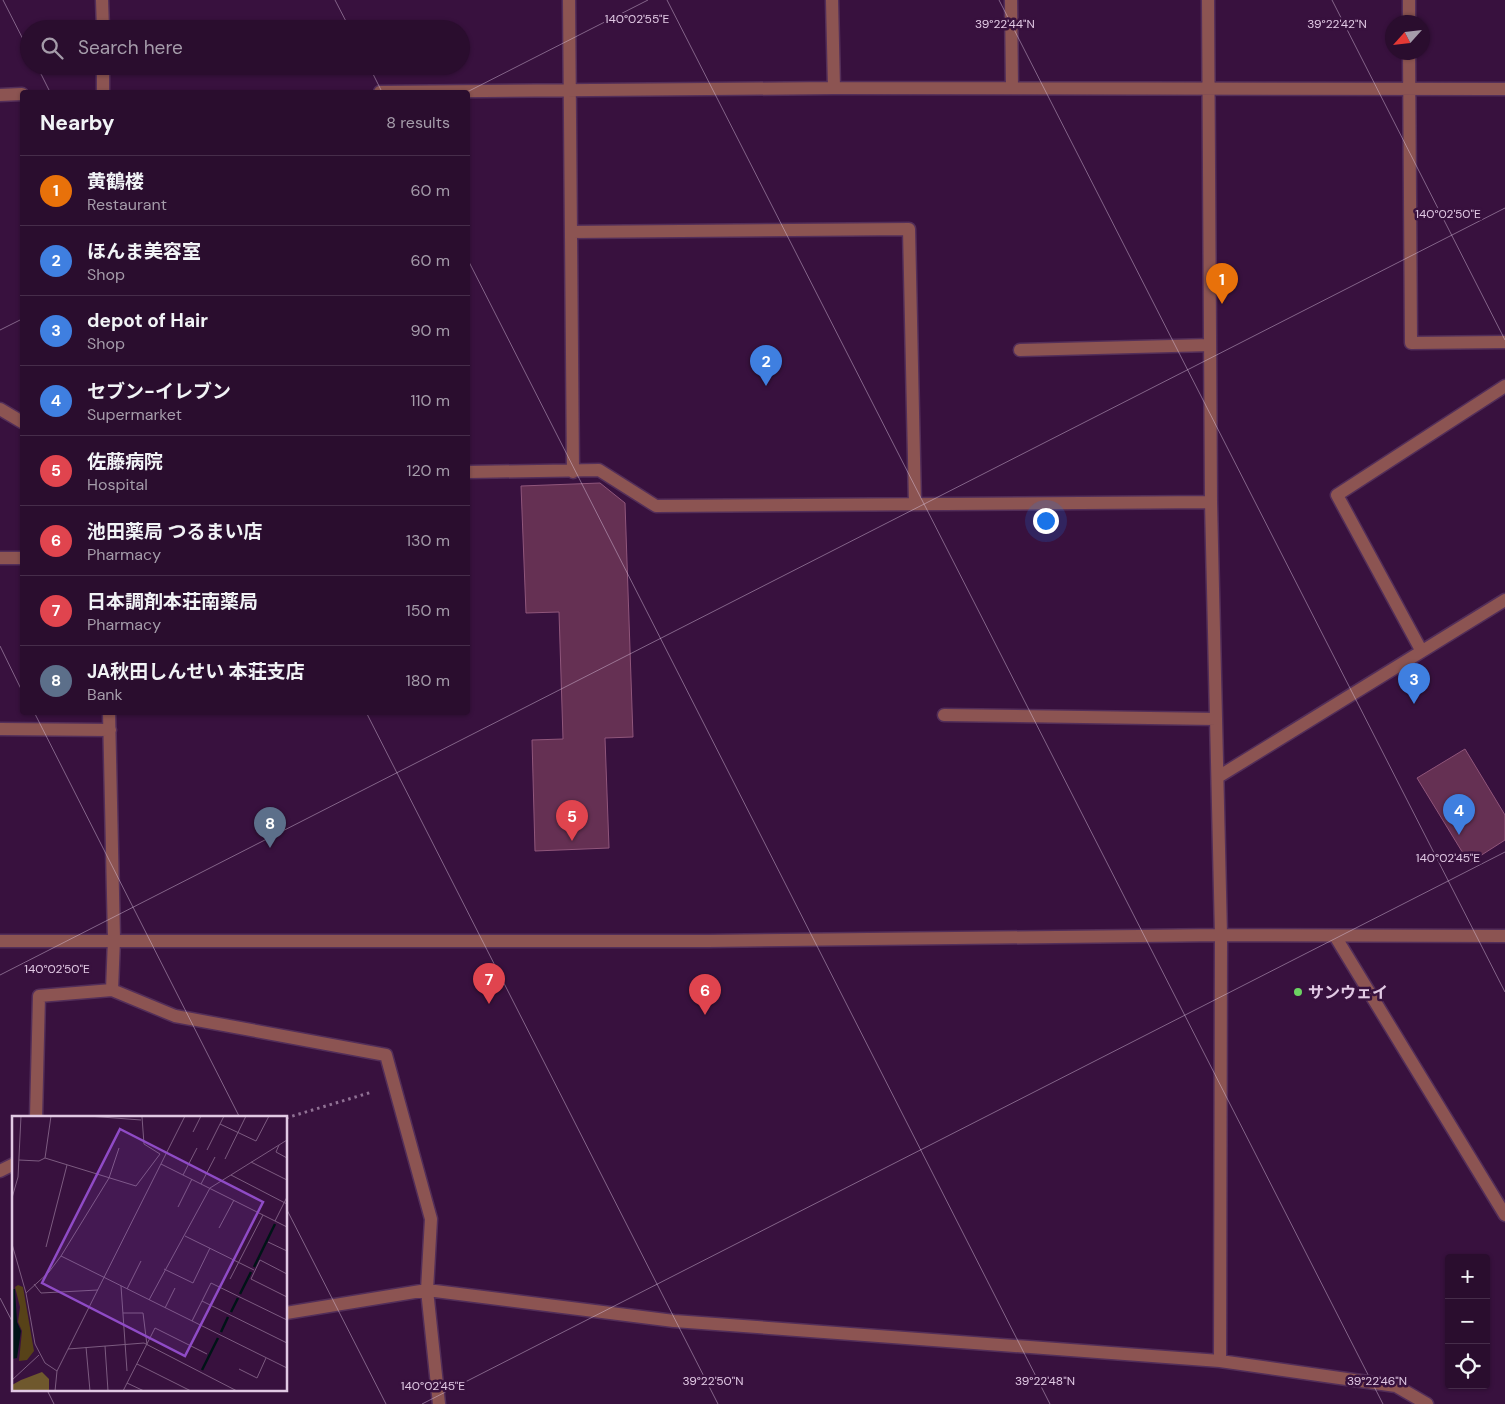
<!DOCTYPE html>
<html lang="en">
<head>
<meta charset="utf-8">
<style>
  :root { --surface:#2a0d2e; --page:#321636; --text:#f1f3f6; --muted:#a59caa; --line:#462d4a; --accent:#1a73e8 }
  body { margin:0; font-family:"DM Sans","Noto Sans JP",sans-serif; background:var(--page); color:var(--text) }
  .controls { position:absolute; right:15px; bottom:15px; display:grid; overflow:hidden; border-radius:5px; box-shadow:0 1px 4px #0004 }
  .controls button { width:45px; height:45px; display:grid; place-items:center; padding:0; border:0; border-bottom:1px solid var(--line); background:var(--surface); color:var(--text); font:25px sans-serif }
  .compass { position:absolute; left:1385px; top:15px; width:45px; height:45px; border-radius:50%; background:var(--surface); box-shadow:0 1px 4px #0004; rotate:243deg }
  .you { position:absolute; left:1045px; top:520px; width:18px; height:18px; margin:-12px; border:4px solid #fff; border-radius:50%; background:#1a73e8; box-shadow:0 0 0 8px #1a73e833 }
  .badge { display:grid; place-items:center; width:32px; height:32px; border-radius:50%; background:var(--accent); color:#fff; font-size:16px; font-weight:700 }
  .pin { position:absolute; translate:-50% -41px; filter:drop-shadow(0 1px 2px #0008) }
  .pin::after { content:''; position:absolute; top:26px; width:18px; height:15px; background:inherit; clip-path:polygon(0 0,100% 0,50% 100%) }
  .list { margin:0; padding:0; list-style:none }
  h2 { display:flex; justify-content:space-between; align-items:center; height:65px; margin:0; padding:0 20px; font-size:21px }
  h2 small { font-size:16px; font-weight:400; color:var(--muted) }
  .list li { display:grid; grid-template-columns:32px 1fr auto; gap:15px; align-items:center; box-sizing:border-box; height:70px; padding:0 20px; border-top:1px solid var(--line) }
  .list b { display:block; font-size:19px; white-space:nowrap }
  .list p { margin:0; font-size:16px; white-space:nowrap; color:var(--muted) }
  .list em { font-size:16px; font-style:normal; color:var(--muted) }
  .icon { flex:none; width:28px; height:28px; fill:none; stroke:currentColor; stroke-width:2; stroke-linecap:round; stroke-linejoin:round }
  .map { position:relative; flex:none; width:1505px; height:1404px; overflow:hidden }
  .search { position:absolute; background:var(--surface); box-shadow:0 1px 4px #0004; left:20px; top:20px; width:450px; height:55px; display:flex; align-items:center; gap:12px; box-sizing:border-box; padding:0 18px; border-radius:28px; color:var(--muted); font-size:19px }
  .panel { position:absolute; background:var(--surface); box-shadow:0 1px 4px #0004; left:20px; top:90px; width:450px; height:625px; border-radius:5px }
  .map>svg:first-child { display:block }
</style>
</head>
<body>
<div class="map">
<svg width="1505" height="1404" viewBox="0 0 1505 1404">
  <rect width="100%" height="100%" fill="#38113e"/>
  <!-- building -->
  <path fill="#653053" stroke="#90567b" d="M600 483 625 503 633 737 605 738 609 848 535 851 532 740 563 739 559 612 526 613 521 486Z
    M1465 749 1505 815V840L1469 863 1417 778Z"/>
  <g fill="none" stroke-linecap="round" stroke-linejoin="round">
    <!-- minor casing -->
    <g stroke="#532e59" stroke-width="15">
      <path id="minor" d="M102 0 103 29
        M569 0 573 472
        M832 0 834 88
        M1011 0 1012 88
        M1208 0 1211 502 1221 935 1220 1361
        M1409 0V22
        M1409 52 1411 343 1505 342
        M103 66V92
        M380 92 834 88 1505 89
        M0 95 22 94
        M571 232 909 229 915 504
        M1020 350 1210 345
        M0 409 22 422
        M468 472 599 470 656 506 1211 502
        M0 558H22
        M1421 650 1337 495 1505 386
        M109 712 114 939 112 990
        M944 715 1216 719
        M0 729 110 730
        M1218 777 1505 600
        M1335 936 1505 1215
        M0 941H708L1221 935 1505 936
        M36 1118 39 996 112 990 175 1016 386 1055 431 1219 427 1290 439 1404
        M0 1171 14 1164
        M286 1313 427 1290 674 1321 1220 1361 1396 1386 1427 1404"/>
    </g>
    <!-- path -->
    <path stroke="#907194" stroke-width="3" stroke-dasharray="2.5 4" stroke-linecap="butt" d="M286 1118 372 1092"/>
    <!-- minor -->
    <use href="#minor" stroke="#8c5452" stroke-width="12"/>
  </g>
  <!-- ticks -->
  <path fill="none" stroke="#e1c9e4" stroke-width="1" stroke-opacity="0.45" d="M3 0 29 51M335 0 350 29M667 0 1383 1404M999 0 1505 992M1332 0 1505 340M37 66 50 92M369 66 382 92M467 92 648 0M468 260 1050 1404M0 330 22 319M0 646 22 691M34 712 240 1118M366 712 718 1404M0 975 1505 208M286 1208 386 1404M0 1298 14 1325M47 1390 54 1404M422 1404 1505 852"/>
  <!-- markers -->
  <circle fill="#6cd362" stroke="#38113e" stroke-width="2" cx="1298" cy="992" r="5"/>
  <g text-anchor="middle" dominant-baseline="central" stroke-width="5" stroke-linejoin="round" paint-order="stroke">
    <!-- poi labels -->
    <g font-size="16" font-weight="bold" fill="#e1c9e4" stroke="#38113e" text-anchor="start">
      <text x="1308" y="992">サンウェイ</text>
    </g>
  </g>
  <!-- overview -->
  <g transform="translate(12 1116)">
    <rect width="275" height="275" fill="#38113e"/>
    <path d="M6 169 11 171 22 235 15 244 7 245 10 215 6 206 8 191 3 171Z" fill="#574218"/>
    <path d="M30 256 37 263V275H0V269L9 264Z" fill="#6f582d"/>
    <path d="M0 173H3L5 206 9 215 5 242 0 243Z" fill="#001417"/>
    <path fill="none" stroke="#001417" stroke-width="2.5" d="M242 151 263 108M228 178 239 156M219 196 226 182M209 216 216 201M190 254 206 222"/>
    <path fill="none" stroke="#7c5b80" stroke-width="1" d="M76 0 129 4M208 8 244 25 257 0M181 16 189 0M267 29 264 36 275 42M195 34 212 0M33 42 39 0M213 43 234 0M7 44 27 45 33 42 124 70 148 38 132 28 130 1M239 46 275 64M149 48 275 111M171 59 185 32M219 59 275 88M189 68 203 41M0 82 6 61 9 0M166 91 180 63M263 105 275 81M207 112 222 84M173 120 242 154M256 126 275 135M0 128 14 177 23 228 33 247 45 255M34 131 55 49M49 140 275 252M152 153 181 167 198 132M275 158 248 144 239 163 275 181M218 163 251 99M22 168 29 177 86 174M109 170 115 255M115 173 129 145M14 177 37 156 49 140 97 62 107 32M137 184 198 72 275 24M190 185 275 227M153 192 163 172M111 197H131L135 229M180 205 199 167 275 204M93 230 96 275M74 231 78 275M56 233 132 227 225 275M125 248 179 275M227 253 245 262 254 242M0 264 27 239M115 267 132 275M43 275 45 255 173 0M111 275 143 212 195 238"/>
    <path fill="#8f4bc6" fill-opacity="0.15" stroke="#8f4bc6" stroke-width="2.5" d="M108 13 251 86 173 240 30 167Z"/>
    <rect width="275" height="275" fill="none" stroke="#e1c9e4" stroke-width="2.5"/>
  </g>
  <g font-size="12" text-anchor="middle" fill="#e1c9e4" stroke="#38113e" stroke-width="5" stroke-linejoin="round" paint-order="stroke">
    <text x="637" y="23">140°02'55"E</text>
    <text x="1005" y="28">39°22'44"N</text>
    <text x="1337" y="28">39°22'42"N</text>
    <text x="1448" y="218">140°02'50"E</text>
    <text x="1448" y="862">140°02'45"E</text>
    <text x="57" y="973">140°02'50"E</text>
    <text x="713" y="1385">39°22'50"N</text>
    <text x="1045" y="1385">39°22'48"N</text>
    <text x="1377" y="1385">39°22'46"N</text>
    <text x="433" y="1390">140°02'45"E</text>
  </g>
</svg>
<div class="controls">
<button>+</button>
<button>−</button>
<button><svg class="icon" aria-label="locate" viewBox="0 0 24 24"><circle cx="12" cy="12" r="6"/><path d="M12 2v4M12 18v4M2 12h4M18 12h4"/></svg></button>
</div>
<svg class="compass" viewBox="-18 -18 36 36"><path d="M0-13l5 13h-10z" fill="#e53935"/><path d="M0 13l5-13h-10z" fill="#a59caa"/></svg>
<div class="you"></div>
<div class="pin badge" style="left:1222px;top:304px;background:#e8710a">1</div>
<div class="pin badge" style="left:766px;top:386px;background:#3f7fe0">2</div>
<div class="pin badge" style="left:1414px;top:704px;background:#3f7fe0">3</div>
<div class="pin badge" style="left:1459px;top:835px;background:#3f7fe0">4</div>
<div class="pin badge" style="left:572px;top:841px;background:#e0444e">5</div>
<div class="pin badge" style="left:705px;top:1015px;background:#e0444e">6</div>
<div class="pin badge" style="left:489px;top:1004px;background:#e0444e">7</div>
<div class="pin badge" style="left:270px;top:848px;background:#5c6f8a">8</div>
<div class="search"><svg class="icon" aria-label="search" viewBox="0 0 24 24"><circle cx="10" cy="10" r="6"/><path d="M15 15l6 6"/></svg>Search here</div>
<section class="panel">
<h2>Nearby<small>8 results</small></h2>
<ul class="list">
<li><span class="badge" style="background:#e8710a">1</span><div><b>黄鶴楼</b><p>Restaurant</p></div><em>60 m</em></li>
<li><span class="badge" style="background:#3f7fe0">2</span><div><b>ほんま美容室</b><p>Shop</p></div><em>60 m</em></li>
<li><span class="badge" style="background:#3f7fe0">3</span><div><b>depot of Hair</b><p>Shop</p></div><em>90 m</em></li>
<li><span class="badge" style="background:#3f7fe0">4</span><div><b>セブン-イレブン</b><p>Supermarket</p></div><em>110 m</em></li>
<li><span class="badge" style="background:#e0444e">5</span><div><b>佐藤病院</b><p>Hospital</p></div><em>120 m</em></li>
<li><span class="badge" style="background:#e0444e">6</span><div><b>池田薬局 つるまい店</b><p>Pharmacy</p></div><em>130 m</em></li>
<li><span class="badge" style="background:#e0444e">7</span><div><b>日本調剤本荘南薬局</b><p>Pharmacy</p></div><em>150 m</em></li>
<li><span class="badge" style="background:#5c6f8a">8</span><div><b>JA秋田しんせい 本荘支店</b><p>Bank</p></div><em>180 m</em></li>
</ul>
</section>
</div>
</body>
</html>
